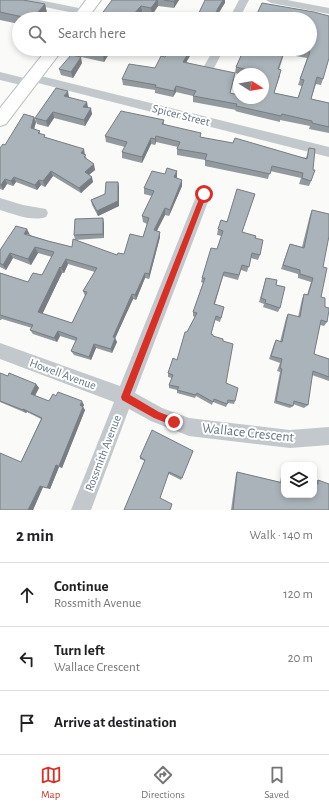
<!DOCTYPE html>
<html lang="en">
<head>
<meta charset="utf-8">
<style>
  :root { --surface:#fff; --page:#f2f2f2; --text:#202124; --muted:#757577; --line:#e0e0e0; --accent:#d93025 }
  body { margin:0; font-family:"Alegreya Sans",sans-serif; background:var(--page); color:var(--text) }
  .controls { position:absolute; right:12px; bottom:12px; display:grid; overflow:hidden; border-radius:8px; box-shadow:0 2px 6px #0003 }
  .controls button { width:36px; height:36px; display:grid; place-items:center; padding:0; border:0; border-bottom:1px solid var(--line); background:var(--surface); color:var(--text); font:20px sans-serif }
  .compass { position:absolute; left:233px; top:68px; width:36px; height:36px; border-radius:50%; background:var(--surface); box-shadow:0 2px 6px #0003; rotate:101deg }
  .stop { position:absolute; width:12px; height:12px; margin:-9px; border:3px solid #d93025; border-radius:50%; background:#fff }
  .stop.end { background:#d93025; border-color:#fff; box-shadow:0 1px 4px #0008 }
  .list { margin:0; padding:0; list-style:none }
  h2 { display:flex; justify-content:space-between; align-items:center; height:52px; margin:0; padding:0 16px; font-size:17px }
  h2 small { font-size:13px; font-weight:400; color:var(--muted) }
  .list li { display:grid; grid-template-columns:26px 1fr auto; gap:12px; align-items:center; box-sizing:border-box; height:64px; padding:0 16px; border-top:1px solid var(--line) }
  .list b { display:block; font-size:15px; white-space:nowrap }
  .list p { margin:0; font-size:13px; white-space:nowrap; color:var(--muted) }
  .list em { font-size:13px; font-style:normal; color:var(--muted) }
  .icon { flex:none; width:22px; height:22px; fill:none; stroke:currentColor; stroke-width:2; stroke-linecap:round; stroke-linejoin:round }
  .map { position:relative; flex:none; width:329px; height:510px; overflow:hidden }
  .search { position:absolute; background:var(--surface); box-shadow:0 2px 6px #0003; left:12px; right:12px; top:12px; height:44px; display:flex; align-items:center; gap:10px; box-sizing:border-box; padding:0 14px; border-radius:22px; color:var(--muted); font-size:15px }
  .sheet { height:244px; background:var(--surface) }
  nav { display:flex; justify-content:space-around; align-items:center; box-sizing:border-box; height:56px; border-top:1px solid var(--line); background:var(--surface); font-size:11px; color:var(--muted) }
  nav a { display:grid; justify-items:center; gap:2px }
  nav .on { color:var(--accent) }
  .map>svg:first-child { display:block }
</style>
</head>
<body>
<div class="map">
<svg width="329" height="510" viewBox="0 0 329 510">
  <rect width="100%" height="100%" fill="#fafaf8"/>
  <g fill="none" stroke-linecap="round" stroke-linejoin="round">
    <!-- primary casing -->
    <g stroke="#b5babe" stroke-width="2">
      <path id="primary" d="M86 0H101L87 19H72Z
        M47 49H63L6 124 0 126V108Z"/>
    </g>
    <!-- street -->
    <path fill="#c3c8cc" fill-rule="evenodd" d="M20 0H39L84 9 89 12 84 15 25 3Z
      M239 0H249L239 19H229Z
      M266 0H287L329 8V14L271 3Z
      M214 49H224L214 68H206L204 66Z
      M0 72 28 79 29 75 33 74 329 147V157L34 82 33 86 29 87 0 80Z
      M204 189 209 190 211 194 135 393 162 408 189 418 290 430 329 427V445L290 448 189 436 151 421 129 409 91 510H71L114 402 0 359V343L120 386 197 194 199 190Z
      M0 198 23 205 46 209 48 213 46 217C32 222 14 214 0 210Z"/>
    <!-- primary -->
    <use href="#primary" fill="#fff" fill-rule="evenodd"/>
  </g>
  <!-- wall -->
  <path fill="#929a9f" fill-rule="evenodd" d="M0 0 45 4 47 13 42 19H19V24L0 20Z
    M112 0H179L174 8 158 6 152 15 142 12Z
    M314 12 323 79 321 85 316 84 311 99 329 103V133L309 129 310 126 280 120V122L235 111 236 110 193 102V96L176 92 173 97 155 93V90L123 85 122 79 155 68 165 57 194 49 186 62 234 79 230 93 239 98H263V74H239L235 73 236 67 244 49H310V19H256V16ZM284 54 307 58 298 85 302 86 298 98 274 93 280 76 279 70Z
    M75 49H112L104 62 77 56Z
    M82 63 73 78 61 75 59 69Z
    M69 97 88 107 92 114 85 126 54 118 48 127 37 124 35 118Z
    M34 117 36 122 34 129 40 131V134L45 137 85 155 87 159 95 170 89 175 93 182 81 193 53 176 45 187 41 185 37 190 16 182 13 186 7 184 3 190 0 189V148L5 145Z
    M164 120V124L200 137 306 158 309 148 311 181 309 186 299 184 301 178 270 171 268 179 205 166V160L177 155V149L178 147 156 142 155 145 151 144 142 163 122 158V152L125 147 106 142 105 136Z
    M177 171 176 178 182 186 169 216 165 215 157 231 160 232V237L149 279 145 278 136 300 133 299 115 338 117 342 112 353 96 348 91 360 74 355 71 351 76 341 60 336 57 342 33 334 30 330 32 328 2 319 1 320H0V273L28 282 42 275 52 257 38 253 31 265 13 258 6 270 0 267V250L30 235 48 241 72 247 117 255 124 254 143 237 147 224 143 222 142 216 152 196 144 194V188L165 174ZM68 264 95 272 83 291 85 296 72 323 42 314 62 273H64Z
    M118 182 119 187V206L98 216 92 205 91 200 105 194Z
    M255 194 242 232 256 236V239L260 255 258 260 251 258 247 272 241 270 238 280 223 276 215 304 224 307 220 322 215 320 211 334 213 336 226 383 235 401 234 404 228 403 226 407 213 402 212 405 196 396 195 398 177 393V390L169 388V385L172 378 168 377V373L177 360 187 332 195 317 193 316V312L203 283 201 282 202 278 217 249 222 236 217 235 218 229Z
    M312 210 323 267 321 297 325 307 327 322 324 326 320 325 314 354 329 359V381L312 375 308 405 304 408 293 404V406L290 408 274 403 280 372 277 371 280 363 269 359 274 344 276 340 280 342 286 318 288 314 298 317 302 299 304 294 307 295 311 282 298 278V274L281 269 288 249 290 244 302 247 310 215Z
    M104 223V238L75 240 74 235Z
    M266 278 276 285 280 308 278 312 263 307 264 304 259 302Z
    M0 373 8 376 36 384 39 388 35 396 49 401 56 396 84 405 83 407 85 410 62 468 59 467 50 489 43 487 33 510H0L21 462 41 419 27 412 26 413 0 402Z
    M193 451 181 480 169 474 124 510 145 461 140 459V457Z
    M237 472 280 482 281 477 284 476 314 483 315 481 318 480 329 510H231L236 474Z"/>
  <!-- shaded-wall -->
  <path fill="#777d82" d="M157 0H158V6L152 15 151 8Z
    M175 0H179L174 8V2Z
    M223 0H225V3L215 19H213L217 10Z
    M45 4 47 13 42 19H32Z
    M141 6 142 12 135 19H129Z
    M107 49H112L104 62 103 55Z
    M191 49H194L183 68V62Z
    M81 57 82 63 73 78 71 72Z
    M176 86V92L173 97 174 91Z
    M68 91 69 97 66 102 64 96Z
    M87 102 88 107 85 112 83 107Z
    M91 108 92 114 85 126 84 120Z
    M53 112 54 118 48 127 46 121Z
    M34 117 36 122 33 133 31 128Z
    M156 136V142L155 145V139Z
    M151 138V144L142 163V157Z
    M84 149 85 155 82 158 81 153Z
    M94 164 95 170 86 177 85 172Z
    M51 171 53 176 45 187 43 181Z
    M177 171V177L174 184V177Z
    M14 177 16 182 13 186 11 181Z
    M92 177 93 182 81 193 79 188Z
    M5 179 7 184 3 190 1 185Z
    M39 180 41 185 37 190 35 185Z
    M182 180V186L169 216 170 210Z
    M118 182 119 187V206L98 216 97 211Z
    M165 208V215L154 236V230Z
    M103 218 104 223V238L103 234Z
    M27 229 30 235 24 234Z
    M160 232V237L149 279V274Z
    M35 247 38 253 31 265 28 259Z
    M10 253 13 258 6 270 3 265Z
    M66 259 68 264 64 273 61 268Z
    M60 267 62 273 41 317 38 312Z
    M145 273V278L136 300 135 295Z
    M132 294 133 299 114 341 113 337Z
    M58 331 60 336 57 342 54 338Z
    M115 338 117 342 112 353 111 349Z
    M94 344 96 348 91 360 89 357Z
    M36 384 39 388 34 397 31 394Z
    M82 401 84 405 83 407 85 410 62 468 59 466Z
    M23 409 27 412 26 413 23 410Z
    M56 465 59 467 50 489 47 488Z
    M40 486 43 487 33 510H28Z"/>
  <!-- building -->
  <path fill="#aab3b9" stroke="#777d82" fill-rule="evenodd" d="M0 0H23L45 4 32 19 0 12Z
    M112 0H157L151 8 141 6 129 19H98Z
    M164 0H175L174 2Z
    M205 0H223L217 10 213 19H196Z
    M262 3 314 12 329 16V58L323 79 317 77 311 99 329 103V127L312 123V121L282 114 281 116 236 106 237 104 193 96 196 91 176 86 174 91 155 87 156 85 122 79 129 64 155 68 161 56 165 57 170 49H191L183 62 235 73 230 93 239 95V98H263V74H259V73L236 67 244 49H285L278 69 281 70 274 93 298 98 304 80 300 79 310 52 292 49H310V19H258L260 16H256Z
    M76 49H107L103 55Z
    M71 55 81 57 71 72 59 69Z
    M56 88 68 91 64 96 87 102 83 107 91 108 84 120 53 112 46 121 35 118Z
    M121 111 164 120 162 124 201 133 200 137 233 143 235 138 307 159 309 148 315 149 313 170H315L311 181 302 178 303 173 272 166 270 174 205 160 207 154 177 149 180 142 156 136 155 139 151 138 142 157 122 152 127 142 105 136Z
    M24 114 34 117 31 128 40 131 38 133 45 135 44 137 84 149 81 153 86 155 84 157 94 164 85 172 92 177 79 188 51 171 43 181 39 180 35 185 14 177 11 181 5 179 1 185H0V148L3 144 5 145Z
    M167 168 177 171 174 177 182 180 170 210 165 208 154 230 160 232 149 274 145 273 135 295 132 294 113 337 115 338 111 349 94 344 89 357 71 351 77 338 58 331 54 338 30 330 33 325 0 315V273L28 282 33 273 42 275 54 252 35 247 28 259 10 253 3 265 0 263V250L16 226 27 229 24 234 48 241 72 247 73 239 117 255 118 253 124 254 130 234 143 237 149 218 142 216 154 191 144 188 152 171 165 174ZM66 259 97 268 83 291 87 292 72 323 38 312 60 267 61 268Z
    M106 182H118V201L97 211 91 200 105 194Z
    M237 189 255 194 242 232 256 236 255 238 263 240 260 255 252 253 249 267 242 265 239 275 224 272 214 304 224 307 221 318 216 316 211 334 213 335V336L223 339V341L233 344 226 383 238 388 235 401 228 400 227 404 214 399 213 402 197 393 196 395 177 390 179 387 169 385 173 375 168 373 173 358 177 360 185 332H187L197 313 193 312 205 278H202L211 248 217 249 223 231 218 229 221 220 227 222Z
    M312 210 329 214V236L323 267 327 268 321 297 325 298V307L329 308V310L327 322 321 320 314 354 329 359V377L313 371 308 405 294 401 293 406 276 401 282 369 280 368 282 359 271 356 276 340 282 342 288 314 300 317 304 294 308 295 313 278 300 274V270L283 265 290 244 304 248Z
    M103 218V234L74 235 75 219Z
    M266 278 277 280 276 285 285 287 280 308 265 303 266 300 261 298Z
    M0 373 8 376 9 373 36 384 31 394 49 401 53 394 56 396 58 392 82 401 80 405 83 407 59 466 56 465 47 488 40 486 28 510H0V453L21 462 42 418 23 409V410L0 401Z
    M152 430 193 451 182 478 169 472 160 498 172 504 170 510H124L145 460 140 457Z
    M237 472 283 483 284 476V495H314V483L318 484V480L329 484V510H233Z"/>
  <!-- route -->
  <path fill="#d93025" d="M204 192 207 194 130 395 159 412 177 419V425L174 426 154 418 122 400 121 397 201 194Z"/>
  <g text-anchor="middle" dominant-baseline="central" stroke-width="4" stroke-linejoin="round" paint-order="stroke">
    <!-- street labels -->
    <g font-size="12" fill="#657683" stroke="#fff">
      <text transform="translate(181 115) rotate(14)">Spicer Street</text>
      <text transform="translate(63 374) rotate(20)">Howell Avenue</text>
      <text transform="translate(103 453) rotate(-69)">Rossmith Avenue</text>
    </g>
    <!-- near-street labels -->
    <g font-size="14" fill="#657683" stroke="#fff">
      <text transform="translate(248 433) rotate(6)">Wallace Crescent</text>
    </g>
  </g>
</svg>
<div class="controls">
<button><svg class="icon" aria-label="layers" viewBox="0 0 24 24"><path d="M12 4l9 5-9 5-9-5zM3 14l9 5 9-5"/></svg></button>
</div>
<svg class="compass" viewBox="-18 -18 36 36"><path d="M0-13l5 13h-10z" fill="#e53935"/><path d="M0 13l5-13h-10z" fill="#757577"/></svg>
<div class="stop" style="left:204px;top:194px"></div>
<div class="stop end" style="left:174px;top:422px"></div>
<div class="search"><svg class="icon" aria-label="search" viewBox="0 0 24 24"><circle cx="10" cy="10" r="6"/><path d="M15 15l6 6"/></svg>Search here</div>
</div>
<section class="sheet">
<h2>2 min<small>Walk · 140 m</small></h2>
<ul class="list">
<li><svg class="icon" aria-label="ahead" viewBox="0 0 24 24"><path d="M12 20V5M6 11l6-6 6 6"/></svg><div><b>Continue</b><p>Rossmith Avenue</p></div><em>120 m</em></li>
<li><svg class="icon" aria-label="left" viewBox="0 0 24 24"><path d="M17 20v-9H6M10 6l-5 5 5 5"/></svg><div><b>Turn left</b><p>Wallace Crescent</p></div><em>20 m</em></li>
<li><svg class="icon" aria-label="arrive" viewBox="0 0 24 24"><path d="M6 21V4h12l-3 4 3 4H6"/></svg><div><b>Arrive at destination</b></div></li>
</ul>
</section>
<nav>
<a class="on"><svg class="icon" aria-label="map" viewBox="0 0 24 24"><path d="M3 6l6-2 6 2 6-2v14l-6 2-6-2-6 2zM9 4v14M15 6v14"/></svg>Map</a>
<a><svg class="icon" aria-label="directions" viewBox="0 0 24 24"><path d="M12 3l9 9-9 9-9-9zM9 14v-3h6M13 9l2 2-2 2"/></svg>Directions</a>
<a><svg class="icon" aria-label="saved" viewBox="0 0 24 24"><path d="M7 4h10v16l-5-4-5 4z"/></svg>Saved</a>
</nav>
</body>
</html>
